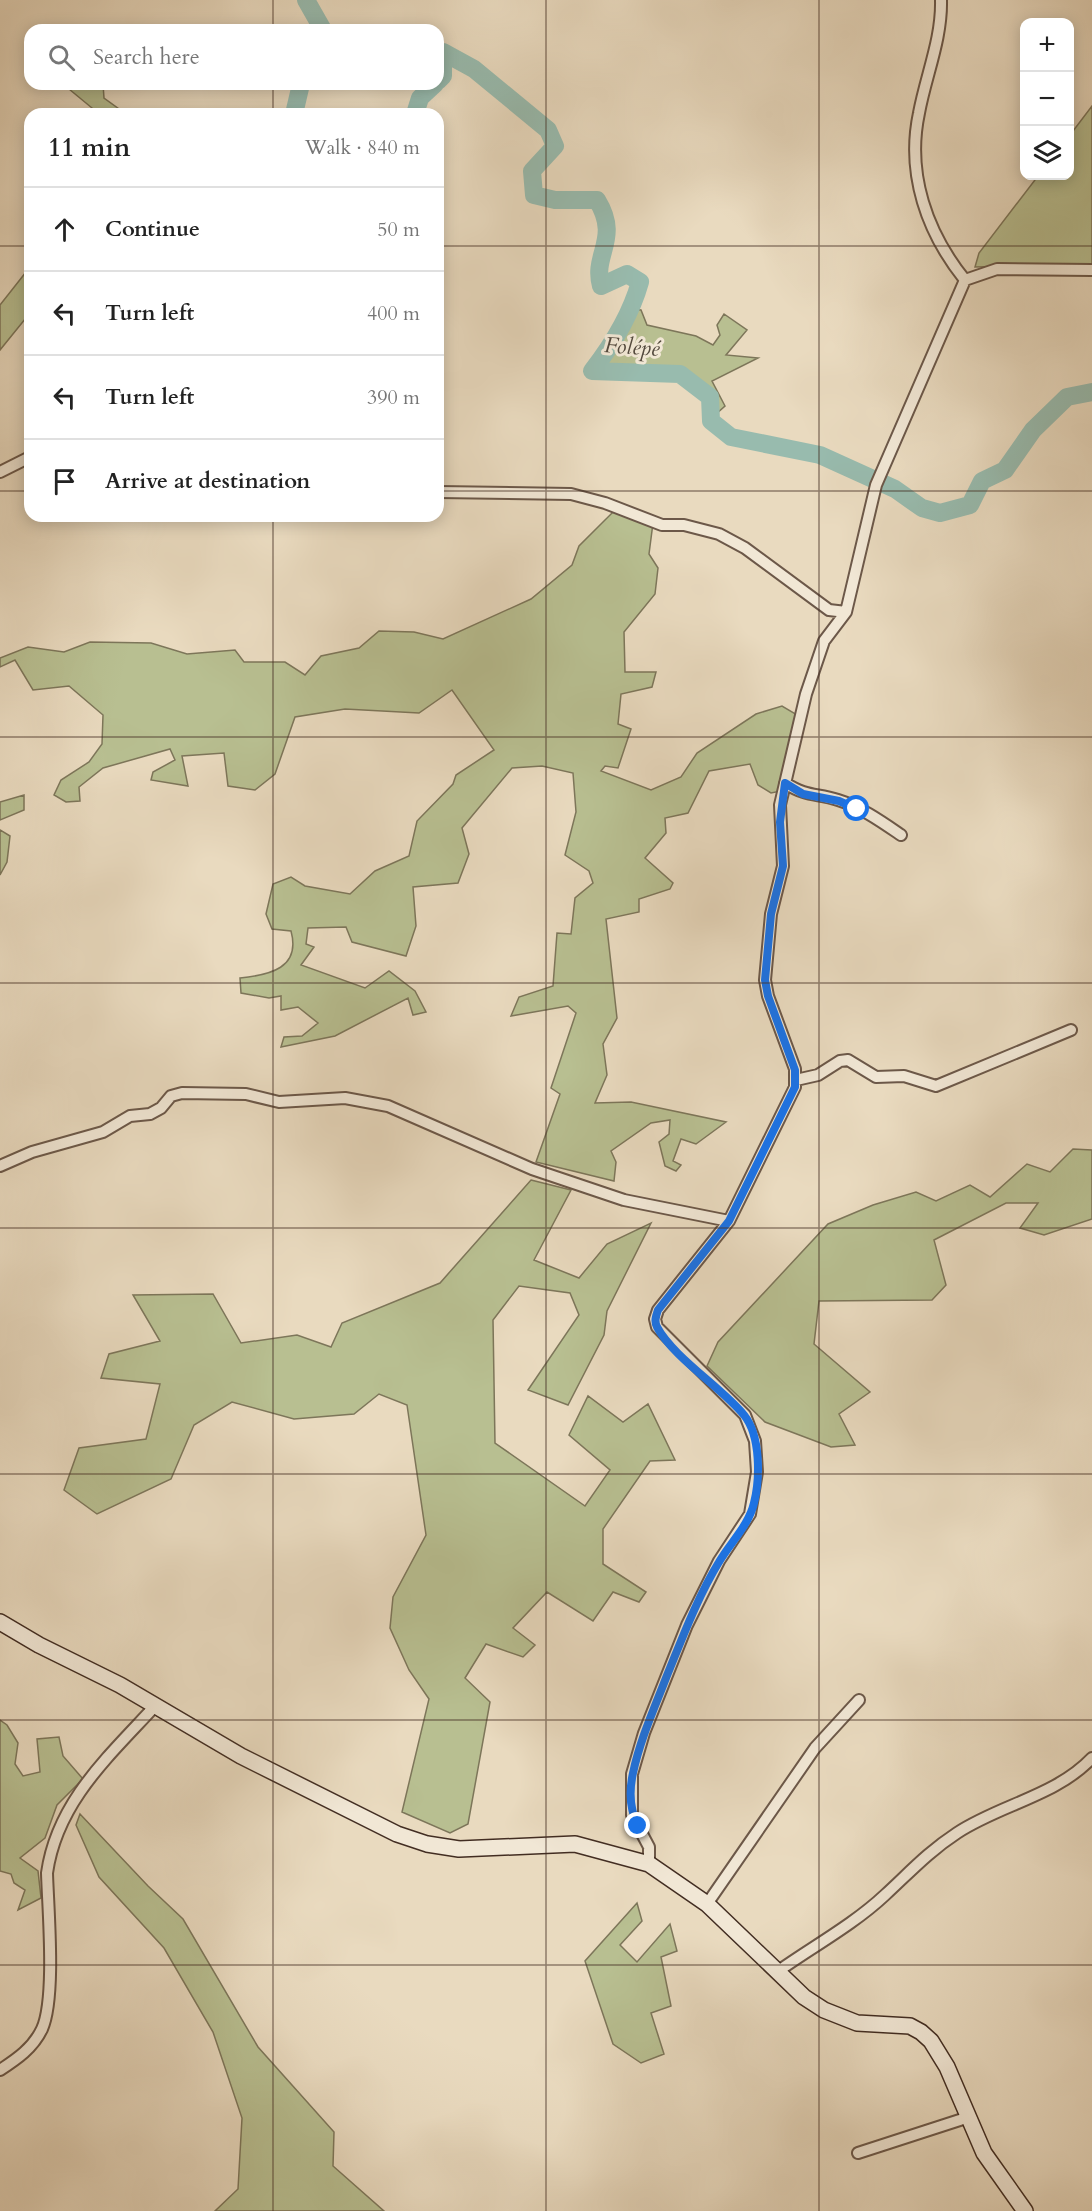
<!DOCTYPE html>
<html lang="en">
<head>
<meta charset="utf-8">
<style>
  :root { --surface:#fff; --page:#f6f6f6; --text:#222; --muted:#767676; --line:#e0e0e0 }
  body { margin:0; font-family:Cardo,serif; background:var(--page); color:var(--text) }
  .controls { position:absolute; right:18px; top:18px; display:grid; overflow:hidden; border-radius:12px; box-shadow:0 3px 15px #0003 }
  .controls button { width:54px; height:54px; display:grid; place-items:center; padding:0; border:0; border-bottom:2px solid var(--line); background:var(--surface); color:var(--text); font:30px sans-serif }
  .stop { position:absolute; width:18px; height:18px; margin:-14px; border:4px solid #1a73e8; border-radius:50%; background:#fff }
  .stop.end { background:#1a73e8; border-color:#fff; box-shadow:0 2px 6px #0008 }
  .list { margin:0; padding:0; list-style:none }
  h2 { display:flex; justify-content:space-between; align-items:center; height:78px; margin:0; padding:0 24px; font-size:26px }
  h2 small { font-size:20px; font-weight:400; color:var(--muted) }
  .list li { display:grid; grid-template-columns:39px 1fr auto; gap:18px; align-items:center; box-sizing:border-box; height:84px; padding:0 24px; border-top:2px solid var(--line) }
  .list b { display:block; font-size:22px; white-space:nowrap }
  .list em { font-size:20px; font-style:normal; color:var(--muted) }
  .icon { flex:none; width:33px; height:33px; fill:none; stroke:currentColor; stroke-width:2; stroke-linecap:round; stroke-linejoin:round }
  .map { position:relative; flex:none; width:1092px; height:2211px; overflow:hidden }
  .search { position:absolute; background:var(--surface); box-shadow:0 3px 15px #0003; left:24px; top:24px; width:420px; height:66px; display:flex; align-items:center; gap:15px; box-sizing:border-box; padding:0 21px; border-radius:18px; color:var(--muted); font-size:22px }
  .panel { position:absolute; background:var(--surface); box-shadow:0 3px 15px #0003; left:24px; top:108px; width:420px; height:414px; border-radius:18px }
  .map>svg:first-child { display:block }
</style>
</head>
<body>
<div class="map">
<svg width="1092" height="2211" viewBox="0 0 1092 2211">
  <rect width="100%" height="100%" fill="#e9dabf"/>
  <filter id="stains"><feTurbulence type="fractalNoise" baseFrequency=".00333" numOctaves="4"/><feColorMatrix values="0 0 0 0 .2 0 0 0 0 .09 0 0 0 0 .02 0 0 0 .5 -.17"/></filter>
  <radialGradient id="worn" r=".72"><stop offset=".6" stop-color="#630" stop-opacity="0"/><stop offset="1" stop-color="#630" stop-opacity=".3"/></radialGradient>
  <!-- green -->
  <path fill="#b8bf91" stroke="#7d765a" stroke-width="1.5" d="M70 84H103L104 98 126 114H87L92 108 69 89Z
    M1092 106V264L975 267 979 253 1038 176H1070V135Z
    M30 267V313L0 350V305Z
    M629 309 641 310 647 325 696 336 713 345 720 335 717 325 724 314 747 330 726 355 758 358 712 381 725 406 716 414 703 387 684 368 627 367 607 374 601 368 602 356 619 336Z
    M616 509 653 523 649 554 658 568 655 594 624 632 625 672H656L652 687 621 694 618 724 631 729 618 768 605 766 601 771 651 790 681 777 697 753 756 714 782 706 799 716 791 743V789L771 793 758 785 750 764 709 771 688 813 665 818 666 833 645 858 673 883 670 889 639 899V912L606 919 617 1018 603 1044 607 1075 595 1103 631 1102 726 1122 696 1144 681 1139 673 1161 681 1165 676 1171 665 1166 659 1142 669 1134 670 1120 651 1123 611 1151 616 1162 614 1181 536 1162 560 1094 551 1088 576 1013 568 1006 511 1016 519 997 553 986 557 933 571 934 575 898 593 883 589 871 565 855 576 812 573 773 542 766 512 768 462 828 469 854 458 883 413 887 416 926 406 956 352 942 346 927 308 928 306 944 314 947 301 965 365 988 389 971 415 991 426 1012 413 1015 408 998 335 1036 281 1047 284 1037 302 1036 318 1023 298 1007 281 1010V996L269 998 241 993 240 978C270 975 301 968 291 931L272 929 266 914 273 884 291 877 305 886 350 894 375 871 409 856 417 821 453 784 456 775 494 750 452 690 419 713 345 709 295 717 275 774 255 790 228 786 224 753 182 756 188 786 151 780 153 772 175 760 170 749 103 768 79 787 80 801 66 802 54 795 61 780 89 762 102 744 103 715 69 686 33 690 15 660 0 667V658L28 647 64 652 90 642 151 643 187 654 235 650 244 662H285L305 675 321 656 359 648 379 631 414 632 443 639 531 599 572 565 579 546Z
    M24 795V810L0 820V802Z
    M0 830 10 836 7 862 0 875Z
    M1073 1149 1092 1150V1219L1044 1235 1020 1228 1038 1203H1006L934 1240 946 1285 932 1300 819 1301 814 1344 870 1392 839 1414 855 1445 831 1447 765 1422 707 1366 718 1342 828 1224 873 1205 916 1192 936 1201 970 1185 990 1197 1027 1164 1050 1172Z
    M531 1180 571 1190 534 1260 579 1278 607 1244 651 1223 607 1311 604 1335 568 1405 528 1390 579 1315 570 1293 519 1286 493 1320 495 1443 585 1506 610 1470 569 1435 588 1396 623 1422 648 1404 675 1460 650 1461 603 1529V1564L646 1592 639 1602 613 1592 593 1621 547 1592 513 1628 535 1645 523 1657 486 1644 465 1678 490 1702 468 1824 450 1833 402 1812 429 1699 409 1670 390 1628 393 1597 426 1535 407 1405 379 1394 354 1414 294 1419 232 1402 194 1425 171 1479 97 1514 64 1490 79 1448 146 1439 160 1384 101 1378 109 1354 160 1341 133 1295 213 1294 241 1343 297 1335 331 1347 342 1323 440 1283Z
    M0 1720 7 1725 18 1743 15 1764 23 1776 40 1772 37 1739 59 1737 63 1756 83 1779 57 1805 45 1838 20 1858 38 1871 41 1898 18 1910 25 1890 14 1883 11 1874 0 1871Z
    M80 1814 148 1886 183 1919 258 2047 334 2132 333 2166 384 2211H215L238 2189 242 2118 213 2032 164 1948 99 1877 76 1825Z
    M637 1903 642 1921 620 1945 637 1962 670 1924 677 1951 661 1957 671 2006 651 2013 664 2054 641 2063 613 2044 585 1961Z"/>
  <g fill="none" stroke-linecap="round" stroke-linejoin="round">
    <!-- river -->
    <path stroke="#98bbae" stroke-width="18" d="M306 0 323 30
      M438 81 443 76V52L474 69 548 130 555 146 532 171 534 195 555 200H597C621 239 592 254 601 286L627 274 640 282C631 314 613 344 592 371L680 374 710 397 711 421 731 437 820 455 895 489 922 508 940 513 970 505 982 481 1005 470 1033 430 1067 397 1092 392
      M294 114 301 84
      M415 114 420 98 435 84"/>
    <!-- street casing -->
    <g stroke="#6c5849" stroke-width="14">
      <path id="street" d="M965 280 997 269 1092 270
        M0 472 30 457
        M438 492 571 494 605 503 662 525H684L719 534 745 548 829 610 846 612
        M785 783C807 797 815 793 838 800 861 807 882 822 901 835
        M796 1080 818 1075 840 1061 848 1060 876 1077 904 1076 936 1086 1071 1030
        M0 1166 32 1152 103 1132 130 1116 150 1114 161 1108 171 1096 182 1093 246 1094 279 1102 345 1098 388 1106 532 1169 624 1200 729 1221
        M649 1864V1847L632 1815V1774L644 1733 687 1625 719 1561 750 1514 757 1472 755 1441 745 1415 657 1327 655 1319 658 1310 729 1221 795 1087V1069L768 996 765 980 771 914 783 866 780 805 806 694 824 641 846 612 876 485 965 280C927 233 906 174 919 113 926 75 942 39 941 0
        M707 1904 815 1748 859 1700
        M777 1972C812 1947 853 1925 885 1895 910 1872 928 1852 957 1833 999 1805 1056 1796 1092 1758
        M0 2070C17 2059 33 2048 42 2029 56 1998 48 1909 47 1873 57 1802 109 1756 155 1706
        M858 2153 966 2118"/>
    </g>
    <!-- secondary casing -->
    <g stroke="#422d22" stroke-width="18">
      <path id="secondary" d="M0 1622 39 1645 120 1685 241 1756 397 1834 427 1844 459 1849 575 1844 649 1864 707 1904 804 1997 824 2010 857 2023 910 2026 921 2032 931 2041 947 2067 984 2153 1025 2211"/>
    </g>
    <!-- street -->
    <use href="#street" stroke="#f1e7d5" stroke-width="10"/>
    <!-- secondary -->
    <use href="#secondary" stroke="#f1e7d5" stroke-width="15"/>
  </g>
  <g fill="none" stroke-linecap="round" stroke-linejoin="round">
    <!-- route -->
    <path stroke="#1a73e8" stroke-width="8" d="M638 1826C630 1810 629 1791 633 1773 640 1740 654 1709 666 1678 682 1639 697 1598 719 1562 730 1543 749 1525 754 1503 760 1479 761 1436 744 1415 722 1388 673 1357 657 1327 654 1321 656 1316 658 1310L729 1221 795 1087V1070L768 996 765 980 771 914 783 866 780 822 785 783 803 794 839 801 857 809"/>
  </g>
  <!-- grid -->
  <path fill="none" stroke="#422d22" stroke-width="1.5" stroke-opacity="0.55" d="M273 0V30M546 0V2211M819 0V2211M273 84V114M0 246H30M438 246H1092M0 491H30M438 491H1092M273 516V2211M0 737H1092M0 983H1092M0 1228H1092M0 1474H1092M0 1720H1092M0 1965H1092"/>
  <g text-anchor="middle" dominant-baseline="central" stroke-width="6" stroke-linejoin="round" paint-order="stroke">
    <!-- water labels -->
    <g font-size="22" font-style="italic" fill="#53493e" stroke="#f1e7d5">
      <text transform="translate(632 347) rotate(4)">Folépé</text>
    </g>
  </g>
  <rect width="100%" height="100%" filter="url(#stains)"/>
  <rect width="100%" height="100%" fill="url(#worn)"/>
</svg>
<div class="controls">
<button>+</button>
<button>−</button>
<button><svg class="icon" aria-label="layers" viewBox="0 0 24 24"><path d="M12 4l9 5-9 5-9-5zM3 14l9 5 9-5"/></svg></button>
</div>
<div class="stop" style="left:857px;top:809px"></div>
<div class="stop end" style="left:638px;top:1826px"></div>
<div class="search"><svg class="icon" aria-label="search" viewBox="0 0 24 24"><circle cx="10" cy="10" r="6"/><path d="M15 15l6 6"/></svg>Search here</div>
<section class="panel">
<h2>11 min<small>Walk · 840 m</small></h2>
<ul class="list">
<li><svg class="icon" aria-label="ahead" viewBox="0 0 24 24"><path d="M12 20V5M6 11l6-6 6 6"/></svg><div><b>Continue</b></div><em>50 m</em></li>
<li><svg class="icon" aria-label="left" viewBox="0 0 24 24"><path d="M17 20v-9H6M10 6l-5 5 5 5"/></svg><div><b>Turn left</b></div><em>400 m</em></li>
<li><svg class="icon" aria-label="left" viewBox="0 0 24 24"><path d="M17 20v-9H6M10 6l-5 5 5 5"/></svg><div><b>Turn left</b></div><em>390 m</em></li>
<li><svg class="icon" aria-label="arrive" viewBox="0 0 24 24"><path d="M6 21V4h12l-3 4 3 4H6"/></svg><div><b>Arrive at destination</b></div></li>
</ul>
</section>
</div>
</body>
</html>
